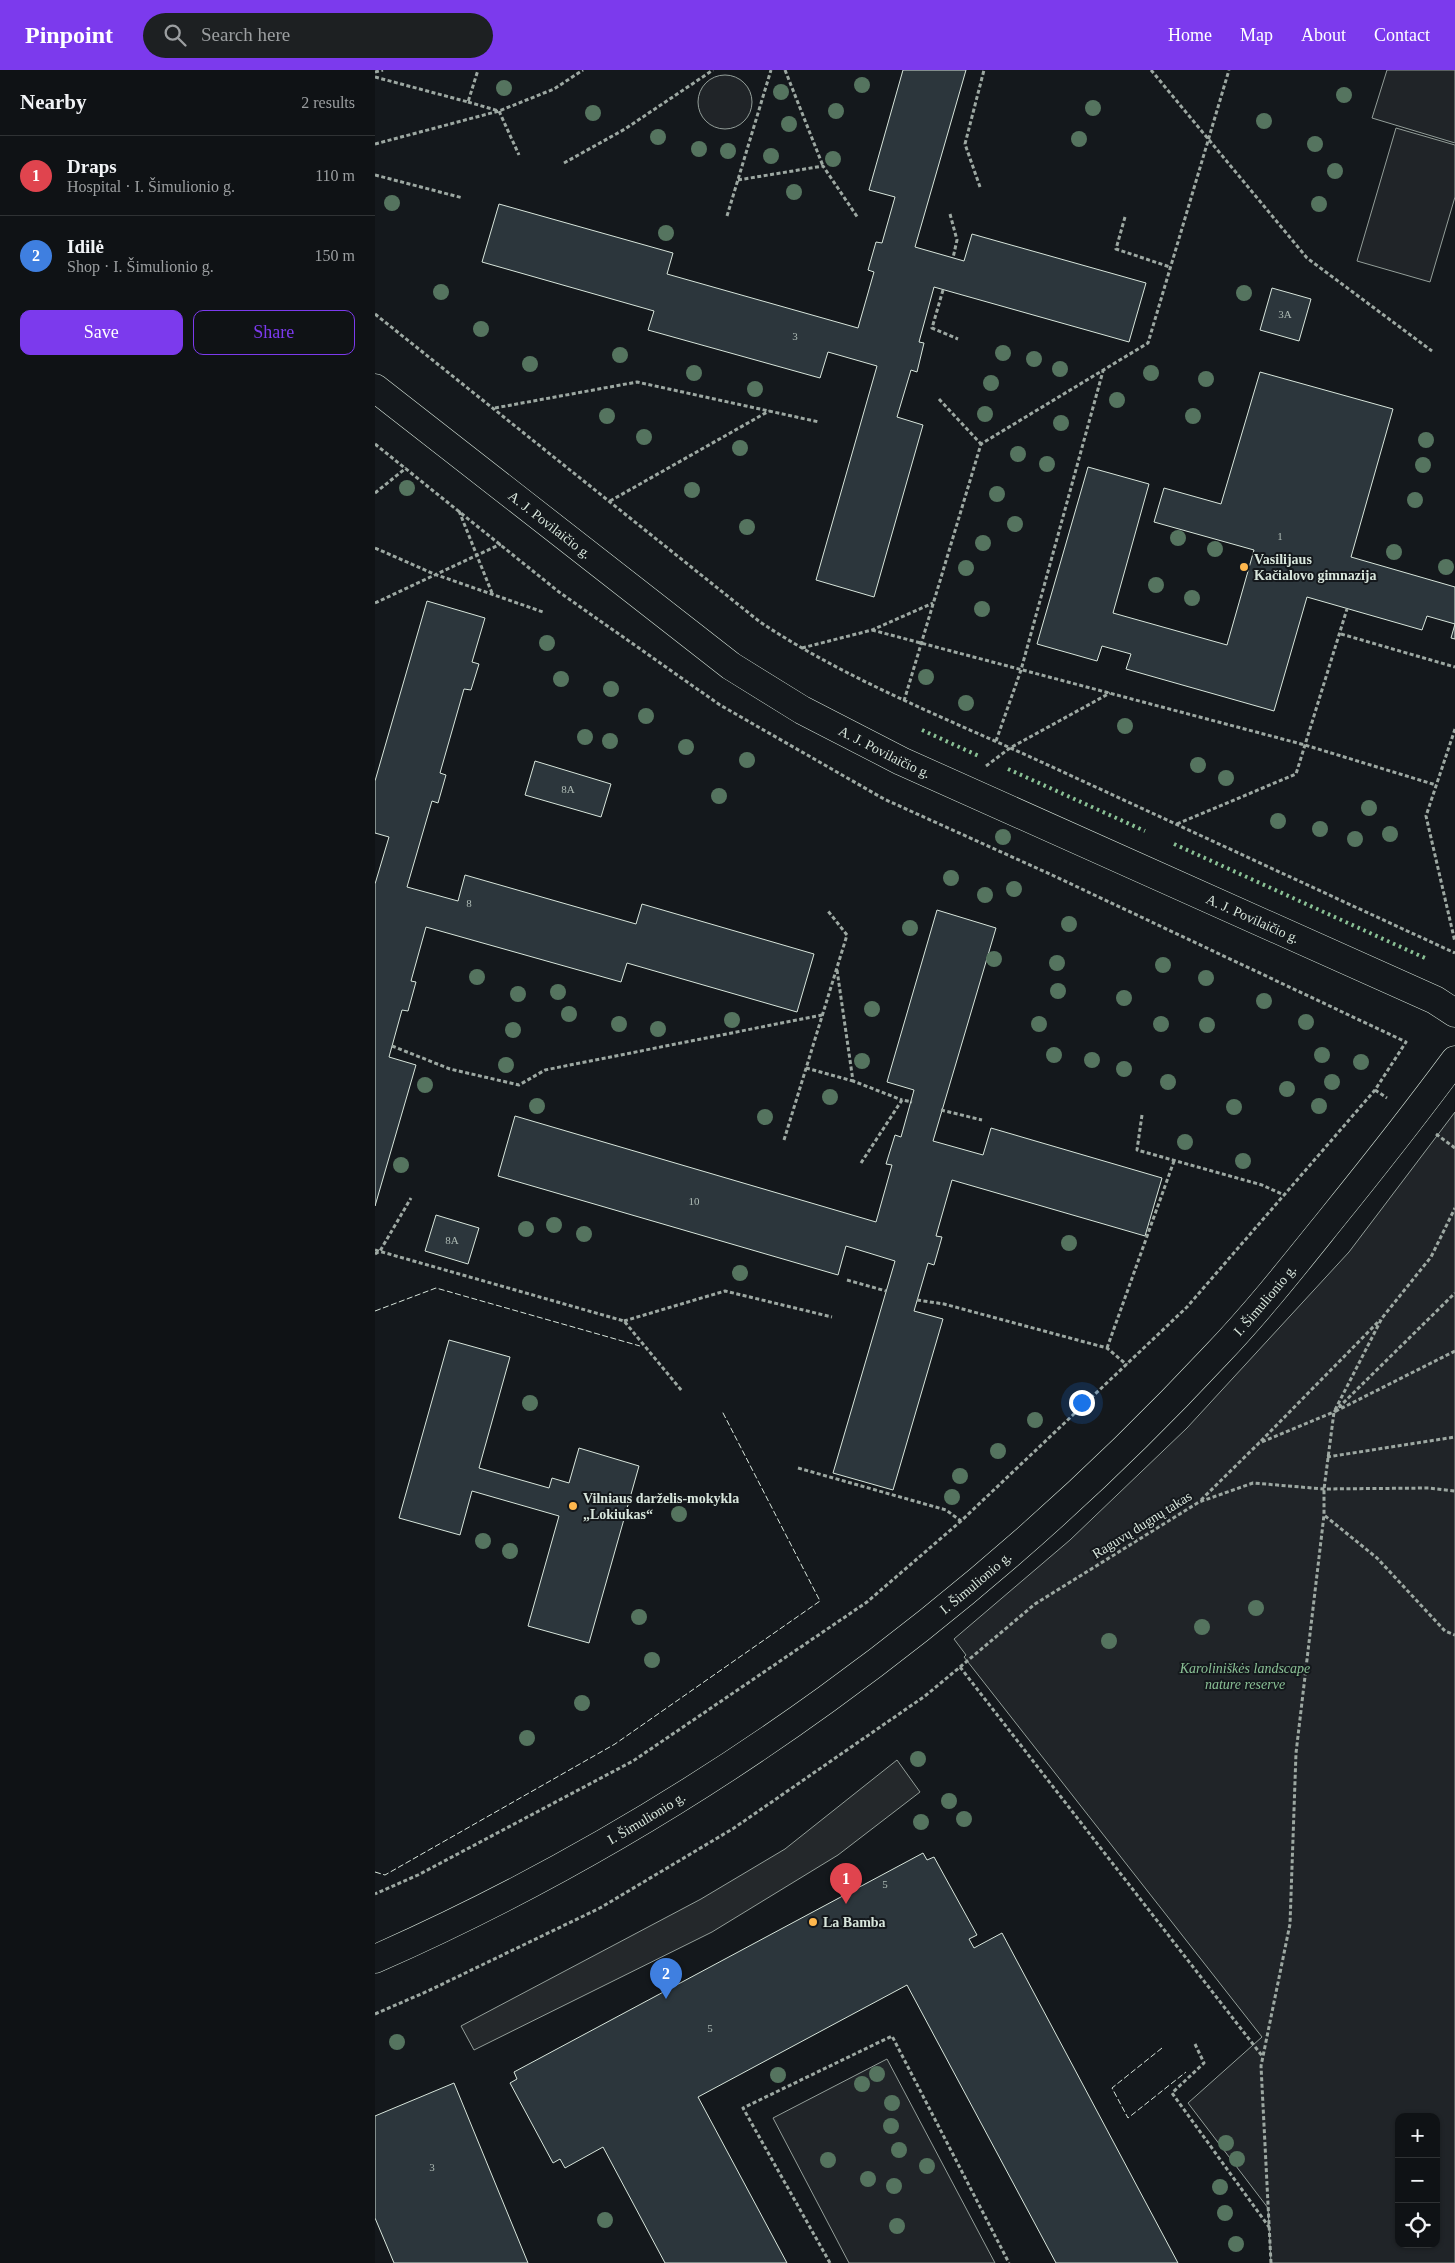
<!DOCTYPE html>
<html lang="en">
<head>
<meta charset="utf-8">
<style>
  :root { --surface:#0f1215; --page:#1d2022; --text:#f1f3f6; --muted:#9b9ea0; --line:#2f3234; --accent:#7c3aed }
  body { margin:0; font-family:"Times New Roman",serif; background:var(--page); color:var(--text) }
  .controls { position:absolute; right:15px; bottom:15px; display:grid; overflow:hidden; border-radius:10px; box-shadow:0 1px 4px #0004 }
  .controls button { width:45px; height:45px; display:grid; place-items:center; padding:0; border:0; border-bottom:1px solid var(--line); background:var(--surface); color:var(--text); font:25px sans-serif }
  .you { position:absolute; left:706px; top:1332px; width:18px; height:18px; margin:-12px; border:4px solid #fff; border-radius:50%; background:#1a73e8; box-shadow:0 0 0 8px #1a73e833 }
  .badge { display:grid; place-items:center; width:32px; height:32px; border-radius:50%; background:var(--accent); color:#fff; font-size:16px; font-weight:700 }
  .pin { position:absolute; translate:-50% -41px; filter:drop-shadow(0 1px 2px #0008) }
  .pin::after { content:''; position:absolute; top:26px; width:18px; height:15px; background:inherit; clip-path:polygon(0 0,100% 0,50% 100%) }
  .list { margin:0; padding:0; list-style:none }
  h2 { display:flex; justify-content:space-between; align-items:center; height:65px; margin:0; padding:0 20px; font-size:21px }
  h2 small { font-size:16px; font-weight:400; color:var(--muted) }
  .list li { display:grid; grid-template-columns:32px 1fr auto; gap:15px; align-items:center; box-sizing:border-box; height:80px; padding:0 20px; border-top:1px solid var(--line) }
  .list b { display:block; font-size:19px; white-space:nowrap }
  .list p { margin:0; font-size:16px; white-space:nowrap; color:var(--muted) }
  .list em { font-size:16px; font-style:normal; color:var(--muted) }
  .actions { display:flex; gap:10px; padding:15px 20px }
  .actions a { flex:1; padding:11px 0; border:1px solid var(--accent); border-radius:10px; text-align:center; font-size:18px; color:var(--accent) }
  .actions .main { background:var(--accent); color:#fff }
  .icon { flex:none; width:28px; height:28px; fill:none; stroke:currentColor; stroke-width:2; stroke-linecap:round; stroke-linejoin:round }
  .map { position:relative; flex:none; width:1080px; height:2193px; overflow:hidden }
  header { display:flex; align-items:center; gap:30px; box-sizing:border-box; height:70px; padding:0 25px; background:var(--accent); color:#fff }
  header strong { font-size:24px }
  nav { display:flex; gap:28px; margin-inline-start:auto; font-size:18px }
  .search { width:350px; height:45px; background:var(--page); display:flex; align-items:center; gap:12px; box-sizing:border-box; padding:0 18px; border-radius:28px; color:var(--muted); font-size:19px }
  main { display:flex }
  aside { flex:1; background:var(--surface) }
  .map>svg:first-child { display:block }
</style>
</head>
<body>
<header>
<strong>Pinpoint</strong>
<div class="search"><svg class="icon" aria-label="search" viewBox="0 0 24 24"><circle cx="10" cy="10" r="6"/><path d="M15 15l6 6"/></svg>Search here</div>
<nav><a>Home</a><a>Map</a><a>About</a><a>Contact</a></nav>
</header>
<main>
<aside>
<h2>Nearby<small>2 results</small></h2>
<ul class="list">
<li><span class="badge" style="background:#e0444e">1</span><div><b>Draps</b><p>Hospital · I. Šimulionio g.</p></div><em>110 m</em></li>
<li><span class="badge" style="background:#3f7fe0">2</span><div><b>Idilė</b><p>Shop · I. Šimulionio g.</p></div><em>150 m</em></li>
</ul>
<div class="actions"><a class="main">Save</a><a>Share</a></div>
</aside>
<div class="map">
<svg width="1080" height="2193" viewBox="0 0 1080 2193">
  <rect width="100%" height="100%" fill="#14181c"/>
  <!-- green -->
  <path fill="#202428" stroke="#939e99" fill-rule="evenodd" d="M1012 0H1080V73L997 48Z
    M323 32a27 27 0 1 1 54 0a27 27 0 1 1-54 0Z
    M1021 58 1080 75V127L1055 212 982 191Z
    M1080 1042V2193H896L893 2138 813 2033 887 1967 589 1587 591 1585 579 1569 695 1470 812 1358 974 1182ZM1024 2047H1061V2174H1024Z
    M512 1989 620 2193H474L398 2048Z"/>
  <!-- parking -->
  <path fill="#24282b" stroke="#939e99" d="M522 1690 545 1722 463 1785 337 1862 99 1980 86 1956 326 1829 410 1779Z"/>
  <!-- building -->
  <path fill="#2c363c" stroke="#d8e6dc" d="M528 0H591L540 177 589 191 597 164 771 213 754 272 559 217 544 272 549 273 542 302 536 300 522 347 548 355 499 527 441 510 502 296 453 282 445 308 273 260 279 241 107 192 124 134 298 183 292 204 483 258 499 202 493 200 501 172 507 173 520 127 494 120Z
    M897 218 936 229 924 271 885 260Z
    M885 302 1018 339 976 487 1080 517V569L1076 568 1080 554 1052 546 1047 560 932 527 899 641 751 599 756 584 727 576 722 591 662 574 713 397 774 414 738 543 852 575 879 480 779 452 789 418 846 434Z
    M52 531 110 548 97 592 104 594 96 620 89 619 65 703 71 705 63 733 57 731 32 817 83 831 90 805 261 854 267 834 439 884 422 942 252 893 246 912 51 857 36 911 41 912 33 941 27 940 14 987 41 995 0 1136V814L14 767 0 763V711Z
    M160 691 236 714 226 747 150 725Z
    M562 840 621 858 558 1071 608 1085 616 1058 787 1108 770 1166 577 1110 561 1166 567 1167 559 1195 553 1193 539 1241 568 1249 518 1420 458 1403 520 1191 471 1176 463 1205 123 1106 140 1046 501 1152 517 1095 511 1094 520 1065 526 1067 539 1020 512 1012Z
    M61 1145 104 1158 93 1194 50 1181Z
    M74 1270 135 1287 104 1398 174 1418 177 1408 194 1413 204 1378 264 1396 214 1573 153 1556 184 1446 97 1421 85 1465 24 1448Z
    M548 1783 552 1790 559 1787 602 1865 594 1869 599 1878 627 1863 803 2193H681L532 1915 323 2027 412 2193H290L228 2077 190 2098 185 2089 178 2093 135 2013 142 2009 139 2002Z
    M79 2013 153 2193H19L0 2148V2046Z"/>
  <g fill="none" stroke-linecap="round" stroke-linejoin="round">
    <!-- minor casing -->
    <g stroke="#d8e6dc" stroke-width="29">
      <g id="minor">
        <path id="s1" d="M0 318 356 596 427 640 526 691 1060 930 1080 943"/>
      </g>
    </g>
    <!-- tertiary casing -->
    <g stroke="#d8e6dc" stroke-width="29">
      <g id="tertiary">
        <path id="s2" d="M0 1889C318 1749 605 1538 842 1284 883 1241 920 1194 957 1148 999 1096 1040 1044 1080 990"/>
      </g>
    </g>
    <!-- path -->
    <path stroke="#9da8a2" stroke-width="3" stroke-dasharray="4 2.5" stroke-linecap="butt" d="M410 0 448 96
      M776 0 932 188 1057 281
      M0 2 8 0
      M0 7 93 32 103 0
      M93 32 124 41 144 85
      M0 74 124 41 179 19 208 0
      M189 93 250 59 338 0
      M0 105 88 128
      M363 110 448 96 483 148
      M605 117 590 74 609 0
      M575 144 582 170 578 188
      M352 146 396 0
      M750 147 741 179 795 197
      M568 220 557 258 583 269
      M0 244 385 552C471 609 568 647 662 690 801 754 941 819 1080 883
      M564 329 606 374
      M120 338 262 312 444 352
      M0 374 184 522 345 635 509 729 677 805 1031 972 1000 1020 812 1237 586 1451 492 1532 258 1691 43 1805 0 1824
      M0 423 31 398
      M235 431 394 341
      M84 441 117 523
      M0 478 59 504 168 542
      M0 533 126 474
      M497 560 930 675 1061 715
      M966 564 1080 597
      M427 578 497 560 558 533
      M529 631 606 374 773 273 854 0
      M1080 659 1051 746 1080 872
      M621 671 646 600 728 301
      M611 696 635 678 735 623
      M802 754 921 704 972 539
      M462 900 478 1011 527 1030
      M17 976 75 999 144 1015 170 1000 447 945
      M431 998 478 1011
      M1000 1020 1012 1028
      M566 1040 607 1050
      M767 1045 762 1080 887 1115 909 1125
      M1061 1064 1080 1078
      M409 1070 472 865 453 841
      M486 1093 527 1030 537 1032
      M0 1180 249 1251 307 1321
      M0 1184 5 1181 36 1128
      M472 1210 511 1221
      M542 1230 569 1234 732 1278 752 1295
      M249 1251 350 1221 457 1247
      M732 1278 799 1091
      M1080 1281 959 1342 949 1419V1445L1002 1488 1070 1561 1080 1565
      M960 1340 1007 1248 1056 1187 1080 1138
      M886 1371 1005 1250
      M952 1387 1080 1367
      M423 1398 571 1440 586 1451
      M826 1430 884 1373 959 1342 1080 1223
      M585 1597 660 1534 824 1432 878 1413 949 1419 1054 1418 1080 1421
      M0 1944 53 1921 225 1838 359 1758 550 1626 585 1597 888 1987
      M820 1974 829 1993 797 2023 894 2157
      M455 2193 368 2038 517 1966 634 2193
      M896 2193 886 1996 915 1854 921 1683 949 1445"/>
    <!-- minor -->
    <use href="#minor" stroke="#14181c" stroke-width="28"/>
    <!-- tertiary -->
    <use href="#tertiary" stroke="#14181c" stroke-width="28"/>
    <!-- hedge -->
    <path stroke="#8ac095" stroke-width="4" stroke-dasharray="2.5 4" stroke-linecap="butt" d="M547 660 606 687
      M633 699 770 761
      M799 774 1050 888"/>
    <!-- fence -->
    <path stroke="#d8e6dc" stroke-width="1" stroke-dasharray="6 2.5" stroke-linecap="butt" d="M0 1241 61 1218 265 1276
      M0 1802 10 1805 240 1674 445 1531 347 1341
      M787 1978 737 2018 753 2048 811 2002"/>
  </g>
  <!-- trees -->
  <g fill="#55745f">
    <circle cx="487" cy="15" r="8"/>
    <circle cx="129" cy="18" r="8"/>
    <circle cx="406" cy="22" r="8"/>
    <circle cx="969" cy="25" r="8"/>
    <circle cx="718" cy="38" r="8"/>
    <circle cx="461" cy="41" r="8"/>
    <circle cx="218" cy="43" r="8"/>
    <circle cx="889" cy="51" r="8"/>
    <circle cx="414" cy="54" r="8"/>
    <circle cx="283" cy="67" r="8"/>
    <circle cx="704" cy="69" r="8"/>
    <circle cx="940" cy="74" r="8"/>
    <circle cx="324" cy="79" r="8"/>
    <circle cx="353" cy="81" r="8"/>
    <circle cx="396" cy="86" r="8"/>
    <circle cx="458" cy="89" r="8"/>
    <circle cx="960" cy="101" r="8"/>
    <circle cx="419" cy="122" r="8"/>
    <circle cx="17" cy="133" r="8"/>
    <circle cx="944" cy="134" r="8"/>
    <circle cx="291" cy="163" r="8"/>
    <circle cx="66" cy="222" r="8"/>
    <circle cx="869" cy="223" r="8"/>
    <circle cx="106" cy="259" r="8"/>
    <circle cx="628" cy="283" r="8"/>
    <circle cx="245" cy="285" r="8"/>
    <circle cx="659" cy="289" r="8"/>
    <circle cx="155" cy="294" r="8"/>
    <circle cx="685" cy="299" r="8"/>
    <circle cx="319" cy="303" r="8"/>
    <circle cx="776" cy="303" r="8"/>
    <circle cx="831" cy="309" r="8"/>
    <circle cx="616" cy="313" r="8"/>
    <circle cx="380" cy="319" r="8"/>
    <circle cx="742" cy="330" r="8"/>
    <circle cx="610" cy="344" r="8"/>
    <circle cx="232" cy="346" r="8"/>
    <circle cx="818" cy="346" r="8"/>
    <circle cx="686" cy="353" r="8"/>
    <circle cx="269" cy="367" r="8"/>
    <circle cx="1051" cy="370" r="8"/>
    <circle cx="365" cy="378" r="8"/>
    <circle cx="643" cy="384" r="8"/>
    <circle cx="672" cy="394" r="8"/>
    <circle cx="1048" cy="395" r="8"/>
    <circle cx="32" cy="418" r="8"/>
    <circle cx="317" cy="420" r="8"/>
    <circle cx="622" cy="424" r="8"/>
    <circle cx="1040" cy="430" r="8"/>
    <circle cx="640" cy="454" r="8"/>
    <circle cx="372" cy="457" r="8"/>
    <circle cx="803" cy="468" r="8"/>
    <circle cx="608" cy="473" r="8"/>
    <circle cx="840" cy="479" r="8"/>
    <circle cx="1019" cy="482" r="8"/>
    <circle cx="1071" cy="497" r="8"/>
    <circle cx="591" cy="498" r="8"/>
    <circle cx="781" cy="515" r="8"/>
    <circle cx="817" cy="528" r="8"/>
    <circle cx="607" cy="539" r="8"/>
    <circle cx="172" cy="573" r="8"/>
    <circle cx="551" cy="607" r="8"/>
    <circle cx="186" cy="609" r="8"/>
    <circle cx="236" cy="619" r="8"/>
    <circle cx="591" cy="633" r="8"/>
    <circle cx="271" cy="646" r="8"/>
    <circle cx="750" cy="656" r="8"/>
    <circle cx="210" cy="667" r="8"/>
    <circle cx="235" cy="671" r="8"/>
    <circle cx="311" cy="677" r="8"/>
    <circle cx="372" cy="690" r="8"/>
    <circle cx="823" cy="695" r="8"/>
    <circle cx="851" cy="708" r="8"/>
    <circle cx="344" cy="726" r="8"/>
    <circle cx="994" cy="738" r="8"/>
    <circle cx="903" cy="751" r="8"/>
    <circle cx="945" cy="759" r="8"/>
    <circle cx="1015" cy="764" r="8"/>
    <circle cx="628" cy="767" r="8"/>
    <circle cx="980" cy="769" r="8"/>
    <circle cx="576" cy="808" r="8"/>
    <circle cx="639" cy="819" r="8"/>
    <circle cx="610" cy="825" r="8"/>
    <circle cx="694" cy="854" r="8"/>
    <circle cx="535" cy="858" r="8"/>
    <circle cx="619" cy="889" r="8"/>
    <circle cx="682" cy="893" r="8"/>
    <circle cx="788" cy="895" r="8"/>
    <circle cx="102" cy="907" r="8"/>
    <circle cx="831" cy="908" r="8"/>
    <circle cx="683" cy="921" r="8"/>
    <circle cx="183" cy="922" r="8"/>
    <circle cx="143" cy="924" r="8"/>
    <circle cx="749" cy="928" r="8"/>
    <circle cx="889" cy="931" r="8"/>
    <circle cx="497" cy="939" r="8"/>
    <circle cx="194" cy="944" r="8"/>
    <circle cx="357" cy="950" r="8"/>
    <circle cx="931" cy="952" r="8"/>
    <circle cx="244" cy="954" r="8"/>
    <circle cx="664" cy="954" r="8"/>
    <circle cx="786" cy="954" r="8"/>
    <circle cx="832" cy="955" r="8"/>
    <circle cx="283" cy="959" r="8"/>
    <circle cx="138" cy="960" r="8"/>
    <circle cx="679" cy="985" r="8"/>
    <circle cx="947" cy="985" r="8"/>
    <circle cx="717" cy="990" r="8"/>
    <circle cx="487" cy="991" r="8"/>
    <circle cx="986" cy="992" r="8"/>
    <circle cx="131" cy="995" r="8"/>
    <circle cx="749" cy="999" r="8"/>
    <circle cx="793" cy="1012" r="8"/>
    <circle cx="957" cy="1012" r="8"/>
    <circle cx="50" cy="1015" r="8"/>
    <circle cx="912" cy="1019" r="8"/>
    <circle cx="455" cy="1027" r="8"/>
    <circle cx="162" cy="1036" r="8"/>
    <circle cx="944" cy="1036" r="8"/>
    <circle cx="859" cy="1037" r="8"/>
    <circle cx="390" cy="1047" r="8"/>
    <circle cx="810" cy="1072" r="8"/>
    <circle cx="868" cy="1091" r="8"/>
    <circle cx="26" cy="1095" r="8"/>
    <circle cx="179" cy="1155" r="8"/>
    <circle cx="151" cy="1159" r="8"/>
    <circle cx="209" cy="1164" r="8"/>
    <circle cx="694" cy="1173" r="8"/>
    <circle cx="365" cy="1203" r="8"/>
    <circle cx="155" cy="1333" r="8"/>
    <circle cx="660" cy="1350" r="8"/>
    <circle cx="623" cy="1381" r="8"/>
    <circle cx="585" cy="1406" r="8"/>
    <circle cx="577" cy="1427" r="8"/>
    <circle cx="304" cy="1444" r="8"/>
    <circle cx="108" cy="1471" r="8"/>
    <circle cx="135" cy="1481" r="8"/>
    <circle cx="881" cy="1538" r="8"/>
    <circle cx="264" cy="1547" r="8"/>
    <circle cx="827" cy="1557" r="8"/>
    <circle cx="734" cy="1571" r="8"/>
    <circle cx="277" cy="1590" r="8"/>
    <circle cx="207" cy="1633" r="8"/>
    <circle cx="152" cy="1668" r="8"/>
    <circle cx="543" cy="1689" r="8"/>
    <circle cx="574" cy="1731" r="8"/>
    <circle cx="589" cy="1749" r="8"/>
    <circle cx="546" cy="1752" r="8"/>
    <circle cx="22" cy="1972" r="8"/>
    <circle cx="502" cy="2004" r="8"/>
    <circle cx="403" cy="2005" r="8"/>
    <circle cx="487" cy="2014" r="8"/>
    <circle cx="517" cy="2033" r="8"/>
    <circle cx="516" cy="2056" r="8"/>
    <circle cx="851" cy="2073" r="8"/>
    <circle cx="524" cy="2080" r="8"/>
    <circle cx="862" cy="2089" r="8"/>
    <circle cx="453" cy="2090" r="8"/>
    <circle cx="552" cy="2096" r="8"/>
    <circle cx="493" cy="2109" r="8"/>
    <circle cx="519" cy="2116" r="8"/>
    <circle cx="845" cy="2117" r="8"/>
    <circle cx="850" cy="2143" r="8"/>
    <circle cx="230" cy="2150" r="8"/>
    <circle cx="522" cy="2156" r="8"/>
    <circle cx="861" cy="2174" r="8"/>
  </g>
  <!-- markers -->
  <g fill="#ffb74d" stroke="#14181c" stroke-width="2">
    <circle cx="869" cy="497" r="5"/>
    <circle cx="198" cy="1436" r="5"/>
    <circle cx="438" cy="1852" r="5"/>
  </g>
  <g text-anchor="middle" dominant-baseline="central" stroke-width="4" stroke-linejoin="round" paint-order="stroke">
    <!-- number labels -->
    <g font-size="11" fill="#adbab4">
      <text x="910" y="244">3A</text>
      <text x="420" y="266">3</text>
      <text x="905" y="466">1</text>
      <text x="193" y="719">8A</text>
      <text x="94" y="833">8</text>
      <text x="319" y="1131">10</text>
      <text x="77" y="1170">8A</text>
      <text x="510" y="1814">5</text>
      <text x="335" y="1958">5</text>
      <text x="57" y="2097">3</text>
    </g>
    <!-- street labels -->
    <g font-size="14" fill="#d8e6dc" stroke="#14181c">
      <text stroke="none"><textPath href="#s1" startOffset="222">A. J. Povilaičio g.</textPath></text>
      <text stroke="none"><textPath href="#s1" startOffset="628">A. J. Povilaičio g.</textPath></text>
      <text stroke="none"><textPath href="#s1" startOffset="1032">A. J. Povilaičio g.</textPath></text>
      <text stroke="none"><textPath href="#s2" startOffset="1116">I. Šimulionio g.</textPath></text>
      <text transform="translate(767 1455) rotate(-32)">Raguvų dugnų takas</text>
      <text stroke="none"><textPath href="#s2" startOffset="711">I. Šimulionio g.</textPath></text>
      <text stroke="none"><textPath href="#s2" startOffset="306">I. Šimulionio g.</textPath></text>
    </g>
    <!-- poi labels -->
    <g font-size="14" font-weight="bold" fill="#d8e6dc" stroke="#14181c" text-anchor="start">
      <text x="879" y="489">Vasilijaus<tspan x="879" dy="16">Kačialovo gimnazija</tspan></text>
      <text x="208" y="1428">Vilniaus darželis-mokykla<tspan x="208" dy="16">„Lokiukas“</tspan></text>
      <text x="448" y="1852">La Bamba</text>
    </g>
    <!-- park labels -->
    <g font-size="14" font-style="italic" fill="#8ac095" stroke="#14181c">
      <text x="870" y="1598">Karoliniškės landscape<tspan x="870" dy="16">nature reserve</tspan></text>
    </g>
  </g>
</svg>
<div class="controls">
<button>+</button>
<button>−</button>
<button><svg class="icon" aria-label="locate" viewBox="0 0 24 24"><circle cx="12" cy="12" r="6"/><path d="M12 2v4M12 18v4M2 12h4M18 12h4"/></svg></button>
</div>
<div class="you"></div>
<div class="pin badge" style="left:471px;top:1834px;background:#e0444e">1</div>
<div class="pin badge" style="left:291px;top:1929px;background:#3f7fe0">2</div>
</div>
</main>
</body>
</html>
